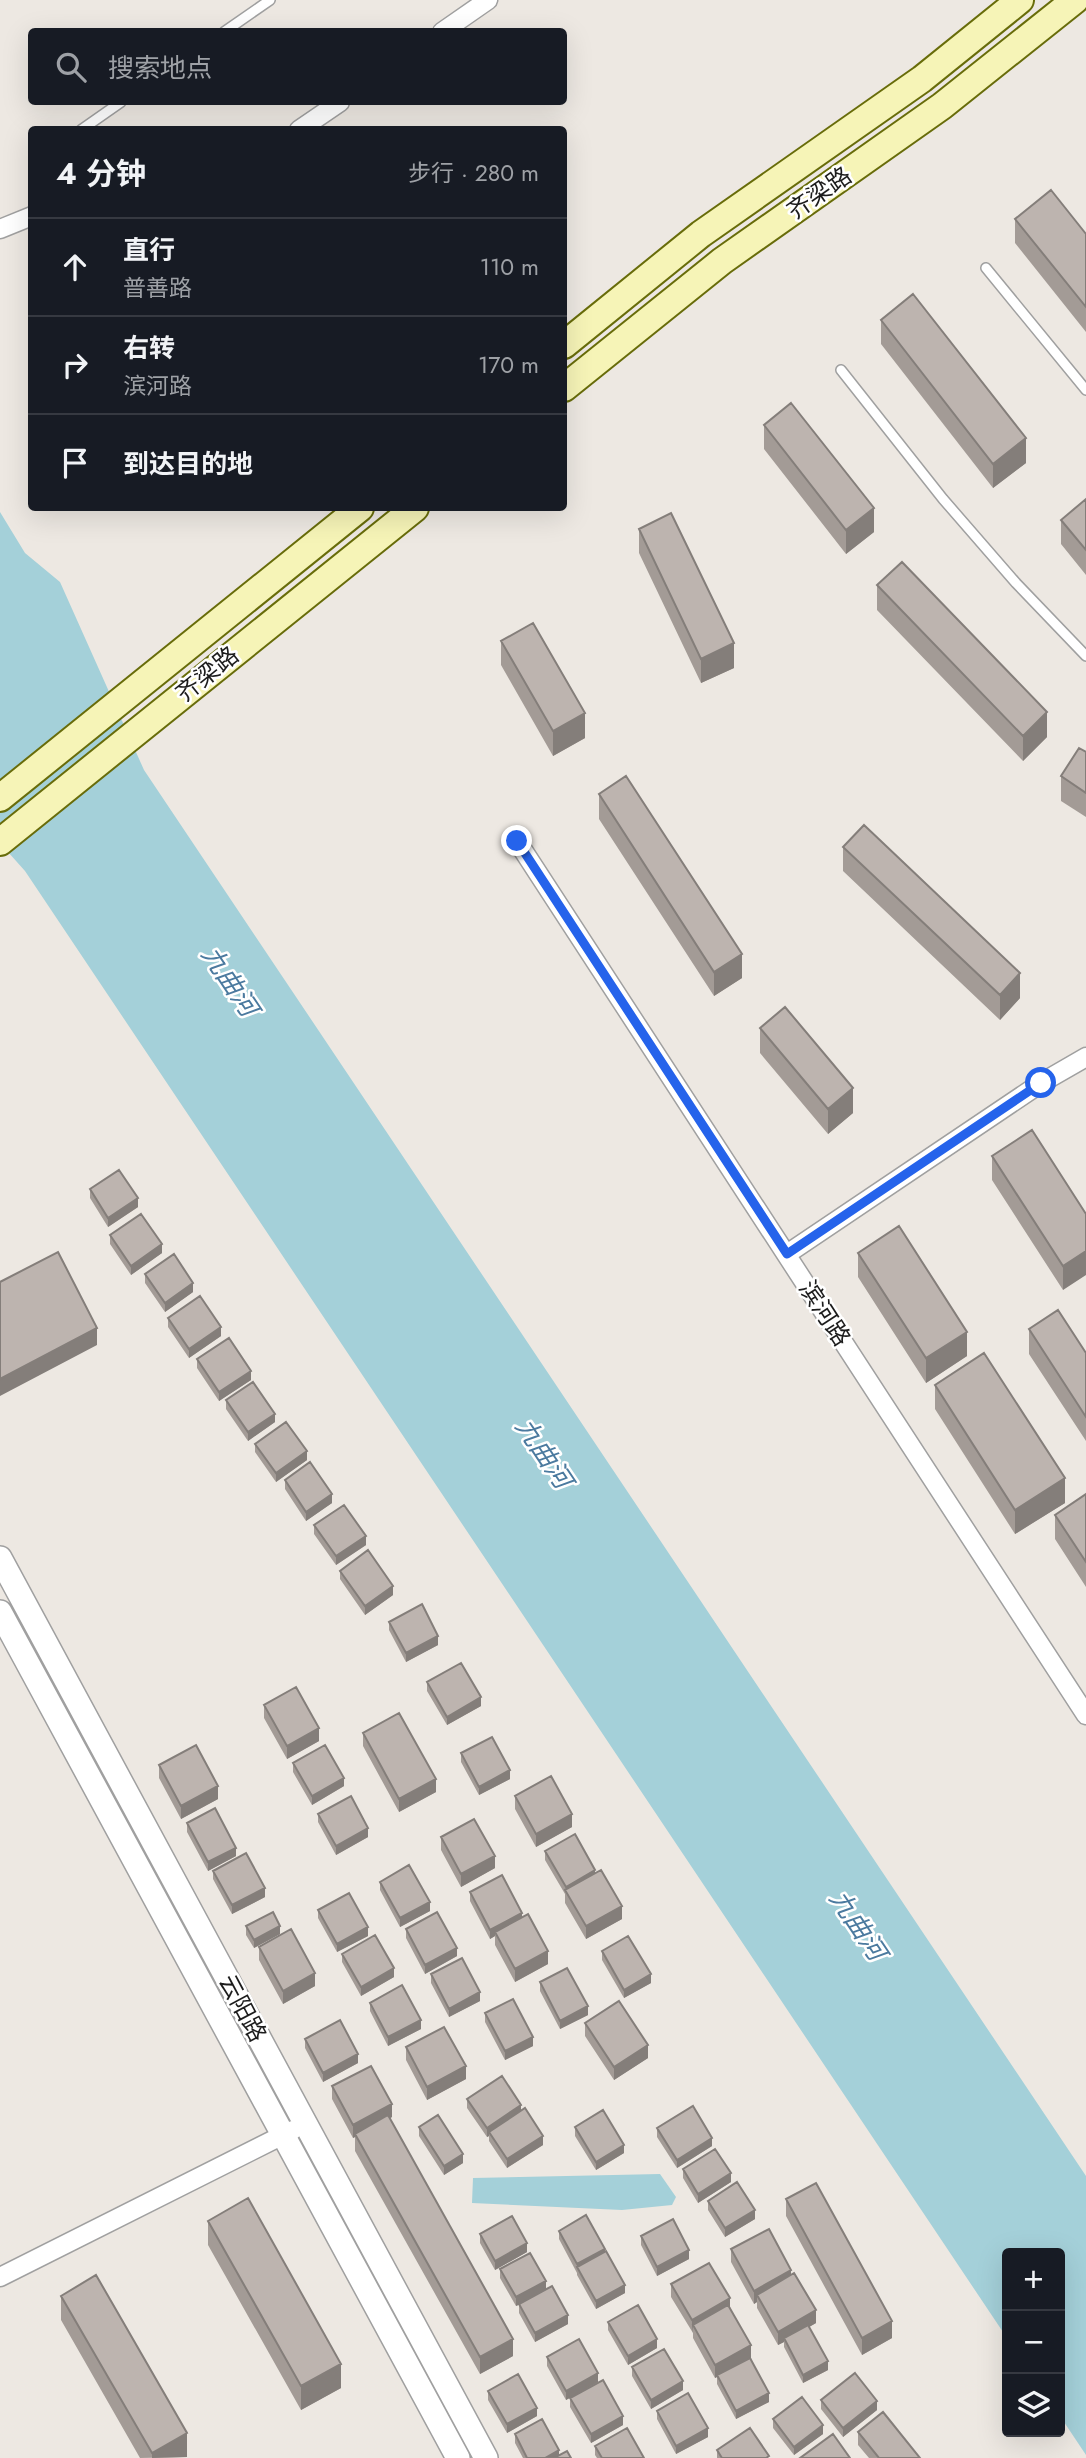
<!DOCTYPE html>
<html lang="zh">
<head>
<meta charset="utf-8">
<style>
  :root { --surface:#171b24; --page:#20242c; --text:#f1f3f6; --muted:#9ea1a6; --line:#363941 }
  body { margin:0; font-family:Jost,"Noto Sans SC",sans-serif; background:var(--page); color:var(--text) }
  .controls { position:absolute; right:21px; bottom:21px; display:grid; overflow:hidden; border-radius:7px; box-shadow:0 7px 28px #0002 }
  .controls button { width:63px; height:63px; display:grid; place-items:center; padding:0; border:0; border-bottom:2px solid var(--line); background:var(--surface); color:var(--text); font:35px sans-serif }
  .stop { position:absolute; width:21px; height:21px; margin:-16px; border:5px solid #2563eb; border-radius:50%; background:#fff }
  .stop.end { background:#2563eb; border-color:#fff; box-shadow:0 2px 7px #0008 }
  .list { margin:0; padding:0; list-style:none }
  h2 { display:flex; justify-content:space-between; align-items:center; height:91px; margin:0; padding:0 28px; font-size:30px }
  h2 small { font-size:23px; font-weight:400; color:var(--muted) }
  .list li { display:grid; grid-template-columns:46px 1fr auto; gap:21px; align-items:center; box-sizing:border-box; height:98px; padding:0 28px; border-top:2px solid var(--line) }
  .list b { display:block; font-size:26px; white-space:nowrap }
  .list p { margin:0; font-size:23px; white-space:nowrap; color:var(--muted) }
  .list em { font-size:23px; font-style:normal; color:var(--muted) }
  .icon { flex:none; width:38px; height:38px; fill:none; stroke:currentColor; stroke-width:2; stroke-linecap:round; stroke-linejoin:round }
  .map { position:relative; flex:none; width:1086px; height:2458px; overflow:hidden }
  .search { position:absolute; background:var(--surface); box-shadow:0 7px 28px #0002; left:28px; top:28px; width:539px; height:77px; display:flex; align-items:center; gap:18px; box-sizing:border-box; padding:0 24px; border-radius:7px; color:var(--muted); font-size:26px }
  .panel { position:absolute; background:var(--surface); box-shadow:0 7px 28px #0002; left:28px; top:126px; width:539px; height:385px; border-radius:7px }
  .map>svg:first-child { display:block }
</style>
</head>
<body>
<div class="map">
<svg width="1086" height="2458" viewBox="0 0 1086 2458">
  <rect width="100%" height="100%" fill="#ede8e2"/>
  <!-- water -->
  <path fill="#a4d0d9" d="M0 512 25 553 60 582 144 770 1086 2176V2455L1060 2416V2253H1007V2338L25 871 0 843Z
    M660 2174 676 2197 672 2205 622 2210 472 2203 473 2178Z"/>
  <g fill="none" stroke-linecap="round" stroke-linejoin="round">
    <!-- service casing -->
    <g stroke="#a0a0a0" stroke-width="12">
      <path id="service" d="M224 32 270 0
        M81 130 121 102
        M986 268 1086 390
        M841 370 943 499 1016 583 1086 656"/>
    </g>
    <!-- minor casing -->
    <g stroke="#a0a0a0" stroke-width="21">
      <path id="minor" d="M442 32 488 0
        M299 130 340 102
        M0 229 32 216
        M517 841 1086 1715
        M787 1254 1041 1083 1086 1057
        M0 2277 293 2130"/>
    </g>
    <!-- tertiary casing -->
    <g stroke="#a0a0a0" stroke-width="26">
      <path id="tertiary" d="M0 1558 486 2458
        M0 1612 458 2458"/>
    </g>
    <!-- secondary casing -->
    <g stroke="#686c0a" stroke-width="30">
      <path id="secondary" d="M564 345 701 234 922 79 1020 0
        M564 388 722 261 942 106 1075 0
        M0 798 360 508
        M0 842 415 508"/>
    </g>
    <!-- service -->
    <use href="#service" stroke="#fff" stroke-width="9"/>
    <!-- minor -->
    <use href="#minor" stroke="#fff" stroke-width="18"/>
    <!-- tertiary -->
    <use href="#tertiary" stroke="#fff" stroke-width="23"/>
    <!-- secondary -->
    <use href="#secondary" stroke="#f6f4b7" stroke-width="26"/>
  </g>
  <!-- wall -->
  <path fill="#a39b96" d="M1015 219 1086 234V332L1015 243Z
    M881 320 1026 463 993 488 881 344Z
    M764 425 874 532 846 554 764 449Z
    M1086 499V575L1061 544V520Z
    M639 529 734 668 701 683 639 553Z
    M877 585 1047 737 1023 761 877 610Z
    M501 641 585 738 553 756 501 665Z
    M1086 752V817L1061 801V776Z
    M599 794 742 978 714 996 599 819Z
    M843 847 1020 998 1000 1020 843 871Z
    M760 1028 853 1113 828 1134 760 1053Z
    M992 1156 1086 1214 1063 1290 992 1180Z
    M90 1189 138 1207 108 1227 90 1198Z
    M110 1235 162 1253 131 1275 110 1244Z
    M858 1253 967 1356 926 1383 858 1277Z
    M145 1274 193 1292 165 1312 145 1283Z
    M168 1318 221 1336 189 1358 168 1327Z
    M1029 1329 1086 1353V1441L1029 1354Z
    M197 1359 251 1380 219 1401 197 1368Z
    M935 1385 1065 1503 1015 1534 935 1409Z
    M226 1400 275 1422 248 1441 226 1409Z
    M255 1444 307 1460 276 1482 255 1452Z
    M285 1480 332 1503 306 1521 285 1489Z
    M1086 1494V1587L1055 1539V1515Z
    M314 1525 366 1545 336 1565 314 1534Z
    M340 1571 393 1595 365 1615 340 1579Z
    M389 1622 438 1645 406 1662 389 1630Z
    M427 1682 481 1706 447 1725 427 1691Z
    M264 1705 319 1741 287 1759 264 1718Z
    M363 1733 436 1792 399 1812 363 1746Z
    M461 1753 510 1779 479 1795 461 1762Z
    M293 1763 344 1786 312 1805 293 1772Z
    M159 1765 218 1799 181 1819 159 1778Z
    M515 1796 572 1827 536 1847 515 1809Z
    M318 1814 368 1837 336 1855 318 1822Z
    M187 1823 236 1856 208 1871 187 1832Z
    M441 1837 495 1868 461 1887 441 1850Z
    M545 1851 595 1873 622 1919 586 1939 565 1903V1894L545 1860Z
    M213 1871 265 1897 232 1914 213 1879Z
    M380 1882 430 1911 400 1927 380 1890Z
    M470 1892 522 1917 548 1964 515 1982 495 1945V1936L490 1939 470 1901Z
    M318 1910 368 1936 337 1952 318 1918Z
    M246 1926 280 1934 254 1948 246 1935Z
    M406 1929 457 1956 425 1974 406 1938Z
    M259 1947 315 1986 283 2004 259 1960Z
    M602 1951 651 1983 624 1998 602 1960Z
    M342 1954 394 1977 361 1996 342 1962Z
    M431 1974 480 2001 449 2017 431 1983Z
    M540 1982 588 2015 560 2029 540 1991Z
    M370 2003 421 2029 388 2046 370 2011Z
    M485 2013 533 2046 505 2060 485 2022Z
    M585 2023 648 2058 614 2080 585 2036Z
    M305 2039 358 2063 323 2082 305 2048Z
    M406 2047 466 2079 427 2100 406 2060Z
    M332 2086 392 2117 390 2118 513 2356 480 2374 355 2151V2137L353 2138 332 2099Z
    M467 2099 521 2111 543 2145 507 2168 489 2141V2136L487 2137 467 2108Z
    M419 2127 463 2163 444 2175 419 2136Z
    M575 2127 624 2153 596 2170 575 2136Z
    M657 2128 712 2146 677 2168 657 2137Z
    M683 2169 731 2182 698 2203 683 2178Z
    M786 2199 892 2338 862 2355 786 2216Z
    M708 2201 755 2219 725 2237 708 2210Z
    M208 2221 341 2388 301 2410 208 2245Z
    M559 2231 605 2251 625 2293 596 2309 577 2275V2273L559 2239Z
    M480 2234 527 2252 495 2270 480 2243Z
    M641 2236 689 2259 657 2276 641 2245Z
    M731 2249 791 2275 816 2323 809 2327 828 2370 803 2383 784 2347V2342L778 2345 757 2308V2302L754 2304 731 2262Z
    M500 2269 546 2289 568 2324 535 2342 519 2313V2305L516 2306 500 2278Z
    M671 2284 730 2307 769 2402 736 2419 717 2384V2377L715 2378 693 2338V2333L671 2297Z
    M61 2296 187 2457 140 2458 61 2320Z
    M608 2322 657 2348 628 2365 608 2330Z
    M547 2357 598 2382 566 2400 547 2366Z
    M632 2367 683 2390 651 2409 632 2376Z
    M488 2391 537 2416 507 2433 488 2400Z
    M570 2398 623 2425 591 2443 570 2407Z
    M821 2400 877 2410 843 2437 821 2409Z
    M657 2411 708 2437 676 2454 657 2419Z
    M773 2419 823 2434 794 2455 773 2428Z
    M858 2432 920 2458H869L858 2445Z
    M515 2434 559 2455 571 2458H523L515 2443Z
    M595 2446 644 2458H597L595 2455Z
    M717 2450 769 2458H717Z"/>
  <!-- shaded-wall -->
  <path fill="#847e7a" d="M1026 438V463L993 488V464Z
    M874 508V532L846 554V530Z
    M734 643V668L701 683V659Z
    M1047 712V737L1023 761V736Z
    M585 713V738L553 756V731Z
    M742 954V978L714 996V972Z
    M1020 973V998L1000 1020V995Z
    M853 1088V1113L828 1134V1109Z
    M138 1198V1207L108 1227V1218Z
    M162 1244V1253L131 1275V1266Z
    M1086 1251V1275L1063 1290V1266Z
    M193 1283V1292L165 1312V1303Z
    M221 1327V1336L189 1358V1349Z
    M97 1328V1345L0 1396V1379Z
    M967 1332V1356L926 1383V1358Z
    M251 1371V1380L219 1401V1392Z
    M275 1414V1422L248 1441V1432Z
    M307 1451V1460L276 1482V1473Z
    M1065 1478V1503L1015 1534V1510Z
    M332 1494V1503L306 1521V1512Z
    M366 1536V1545L336 1565V1556Z
    M393 1586V1595L365 1615V1606Z
    M438 1636V1645L406 1662V1653Z
    M481 1697V1706L447 1725V1717Z
    M319 1728V1741L287 1759V1746Z
    M510 1770V1779L479 1795V1787Z
    M344 1778V1786L312 1805V1796Z
    M436 1779V1792L399 1812V1799Z
    M218 1786V1799L181 1819V1806Z
    M572 1814V1827L536 1847V1834Z
    M368 1828V1837L336 1855V1846Z
    M236 1848V1856L208 1871V1862Z
    M495 1856V1868L461 1887V1874Z
    M595 1870V1879L566 1891V1887Z
    M265 1888V1897L232 1914V1905Z
    M430 1902V1911L400 1927V1918Z
    M622 1906V1919L586 1939V1926Z
    M522 1913V1921L495 1932V1936L490 1939V1930Z
    M280 1926V1934L254 1948V1940Z
    M368 1927V1936L337 1952V1944Z
    M457 1948V1956L425 1974V1965Z
    M548 1951V1964L515 1982V1969Z
    M394 1968V1977L361 1996V1987Z
    M315 1973V1986L283 2004V1991Z
    M651 1974V1983L624 1998V1990Z
    M480 1992V2001L449 2017V2009Z
    M588 2006V2015L560 2029V2021Z
    M421 2020V2029L388 2046V2037Z
    M533 2037V2046L505 2060V2051Z
    M648 2045V2058L614 2080V2067Z
    M358 2054V2063L323 2082V2073Z
    M466 2066V2079L427 2100V2087Z
    M392 2104V2117L356 2136 355 2134V2137L353 2138V2125Z
    M521 2105V2114L489 2132V2136L487 2137V2128Z
    M543 2136V2145L507 2168V2159Z
    M712 2138V2146L677 2168V2160Z
    M624 2145V2153L596 2170V2162Z
    M463 2154V2163L444 2175V2166Z
    M731 2173V2182L698 2203V2194Z
    M755 2210V2219L725 2237V2228Z
    M527 2243V2252L495 2270V2261Z
    M605 2249V2257L577 2267V2273V2264Z
    M689 2250V2259L657 2276V2267Z
    M791 2270V2283L757 2295V2302L754 2304V2291Z
    M546 2281V2290L516 2306V2297Z
    M625 2285V2293L596 2309V2301Z
    M730 2298V2311L693 2325 692 2333V2320Z
    M816 2310V2323L785 2341 784 2338V2342L778 2345V2332Z
    M568 2315V2324L535 2342V2333Z
    M892 2321V2338L862 2355V2338Z
    M513 2339V2356L480 2374V2357Z
    M657 2339V2348L628 2365V2356Z
    M751 2345V2358L718 2377 717 2375V2377L715 2378V2365Z
    M828 2361V2370L803 2383V2375Z
    M341 2364V2388L301 2410V2386Z
    M598 2373V2382L566 2400V2391Z
    M683 2381V2390L651 2409V2400Z
    M769 2393V2402L736 2419V2411Z
    M877 2401V2410L843 2437V2428Z
    M537 2408V2416L507 2433V2424Z
    M623 2416V2425L591 2443V2434Z
    M823 2425V2434L794 2455V2447Z
    M708 2428V2437L676 2454V2446Z
    M187 2433V2457L152 2458V2453Z
    M559 2450V2458H545Z"/>
  <!-- building -->
  <path fill="#bdb4af" stroke="#847e7a" stroke-width="2" d="M1051 190 1086 234V307L1015 219Z
    M913 294 1026 438 993 464 881 320Z
    M791 403 874 508 846 530 764 425Z
    M1086 499V550L1061 520Z
    M671 513 734 643 701 659 639 529Z
    M902 562 1047 712 1023 736 877 585Z
    M533 623 585 713 553 731 501 641Z
    M1079 748 1086 752V793L1061 776Z
    M626 776 742 954 714 972 599 794Z
    M864 825 1020 973 1000 995 843 847Z
    M785 1007 853 1088 828 1109 760 1028Z
    M1032 1130 1086 1214V1251L1063 1266 992 1156Z
    M119 1170 138 1198 108 1218 90 1189Z
    M141 1214 162 1244 131 1266 110 1235Z
    M899 1226 967 1332 926 1358 858 1253Z
    M58 1252 97 1328 0 1379V1282Z
    M174 1254 193 1283 165 1303 145 1274Z
    M200 1296 221 1327 189 1349 168 1318Z
    M1058 1310 1086 1353V1417L1029 1329Z
    M229 1338 251 1371 219 1392 197 1359Z
    M984 1353 1065 1478 1015 1510 935 1385Z
    M253 1382 275 1414 248 1432 226 1400Z
    M286 1422 307 1451 276 1473 255 1444Z
    M310 1462 332 1494 306 1512 285 1480Z
    M1086 1494V1562L1055 1515Z
    M344 1505 366 1536 336 1556 314 1525Z
    M368 1550 393 1586 365 1606 340 1571Z
    M422 1604 438 1636 406 1653 389 1622Z
    M461 1663 481 1697 447 1717 427 1682Z
    M296 1687 319 1728 287 1746 264 1705Z
    M399 1713 436 1779 399 1799 363 1733Z
    M492 1737 510 1770 479 1787 461 1753Z
    M196 1745 218 1786 181 1806 159 1765Z
    M325 1745 344 1778 312 1796 293 1763Z
    M551 1776 572 1814 536 1834 515 1796Z
    M351 1796 368 1828 336 1846 318 1814Z
    M215 1808 236 1848 208 1862 187 1823Z
    M474 1819 495 1856 461 1874 441 1837Z
    M575 1834 595 1870 566 1887 545 1851Z
    M246 1853 265 1888 232 1905 213 1871Z
    M409 1865 430 1902 400 1918 380 1882Z
    M601 1870 622 1906 586 1926 565 1890Z
    M502 1875 522 1913 490 1930 470 1892Z
    M349 1893 368 1927 337 1944 318 1910Z
    M273 1912 280 1926 254 1940 246 1926Z
    M437 1912 457 1948 425 1965 406 1929Z
    M528 1914 548 1951 515 1969 495 1932Z
    M291 1929 315 1973 283 1991 259 1947Z
    M375 1935 394 1968 361 1987 342 1954Z
    M628 1936 651 1974 624 1990 602 1951Z
    M462 1958 480 1992 449 2009 431 1974Z
    M567 1968 588 2006 560 2021 540 1982Z
    M402 1985 421 2020 388 2037 370 2003Z
    M513 1999 533 2037 505 2051 485 2013Z
    M619 2001 648 2045 614 2067 585 2023Z
    M340 2020 358 2054 323 2073 305 2039Z
    M444 2027 466 2066 427 2087 406 2047Z
    M371 2066 392 2104 353 2125 332 2086Z
    M502 2076 521 2105 487 2128 467 2099Z
    M693 2106 712 2138 677 2160 657 2128Z
    M525 2108 543 2136 507 2159 489 2132Z
    M603 2110 624 2145 596 2162 575 2127Z
    M388 2115 513 2339 480 2357 355 2134Z
    M438 2115 463 2154 444 2166 419 2127Z
    M715 2149 731 2173 698 2194 683 2169Z
    M737 2182 755 2210 725 2228 708 2201Z
    M816 2183 892 2321 862 2338 786 2199Z
    M248 2198 341 2364 301 2386 208 2221Z
    M586 2215 605 2249 577 2264 559 2231Z
    M512 2216 527 2243 495 2261 480 2234Z
    M673 2219 689 2250 657 2267 641 2236Z
    M769 2229 791 2270 754 2291 731 2249Z
    M606 2251 625 2285 596 2301 577 2267Z
    M530 2253 546 2281 516 2297 500 2269Z
    M709 2263 730 2298 692 2320 671 2284Z
    M794 2273 816 2310 778 2332 757 2295Z
    M96 2275 187 2433 152 2453 61 2296Z
    M552 2286 568 2315 535 2333 519 2304Z
    M638 2305 657 2339 628 2356 608 2322Z
    M728 2305 751 2345 715 2365 693 2325Z
    M808 2325 828 2361 803 2375 784 2338Z
    M579 2339 598 2373 566 2391 547 2357Z
    M664 2349 683 2381 651 2400 632 2367Z
    M750 2358 769 2393 736 2411 717 2375Z
    M855 2373 877 2401 843 2428 821 2400Z
    M518 2374 537 2408 507 2424 488 2391Z
    M603 2380 623 2416 591 2434 570 2398Z
    M688 2393 708 2428 676 2446 657 2411Z
    M802 2397 823 2425 794 2447 773 2419Z
    M883 2412 920 2458H879L858 2432Z
    M542 2419 559 2450 545 2458H527L515 2434Z
    M627 2428 644 2458H602L595 2446Z
    M750 2428 769 2456 766 2458H722L717 2450Z
    M833 2434 850 2458H800Z
    M567 2451 571 2458H554Z"/>
  <g fill="none" stroke-linecap="round" stroke-linejoin="round">
    <!-- route -->
    <path stroke="#2563eb" stroke-width="9" d="M517 841 787 1254 1041 1083"/>
  </g>
  <g text-anchor="middle" dominant-baseline="central" stroke-width="5" stroke-linejoin="round" paint-order="stroke">
    <!-- street labels -->
    <g font-size="24" fill="#1c1c1c" stroke="#fff">
      <text transform="translate(819 193) rotate(-35)">齐梁路</text>
      <text transform="translate(207 674) rotate(-39)">齐梁路</text>
      <text transform="translate(825 1313) rotate(57)">滨河路</text>
      <text transform="translate(243 2008) rotate(62)">云阳路</text>
    </g>
    <!-- water labels -->
    <g font-size="26" font-style="italic" fill="#4b7a9f" stroke="#fff">
      <text transform="translate(230 981) rotate(56)">九曲河</text>
      <text transform="translate(544 1453) rotate(56)">九曲河</text>
      <text transform="translate(858 1925) rotate(56)">九曲河</text>
    </g>
  </g>
</svg>
<div class="controls">
<button>+</button>
<button>−</button>
<button><svg class="icon" aria-label="layers" viewBox="0 0 24 24"><path d="M12 4l9 5-9 5-9-5zM3 14l9 5 9-5"/></svg></button>
</div>
<div class="stop" style="left:1041px;top:1083px"></div>
<div class="stop end" style="left:517px;top:841px"></div>
<div class="search"><svg class="icon" aria-label="search" viewBox="0 0 24 24"><circle cx="10" cy="10" r="6"/><path d="M15 15l6 6"/></svg>搜索地点</div>
<section class="panel">
<h2>4 分钟<small>步行 · 280 m</small></h2>
<ul class="list">
<li><svg class="icon" aria-label="ahead" viewBox="0 0 24 24"><path d="M12 20V5M6 11l6-6 6 6"/></svg><div><b>直行</b><p>普善路</p></div><em>110 m</em></li>
<li><svg class="icon" aria-label="right" viewBox="0 0 24 24"><path d="M7 20v-9h11M14 6l5 5-5 5"/></svg><div><b>右转</b><p>滨河路</p></div><em>170 m</em></li>
<li><svg class="icon" aria-label="arrive" viewBox="0 0 24 24"><path d="M6 21V4h12l-3 4 3 4H6"/></svg><div><b>到达目的地</b></div></li>
</ul>
</section>
</div>
</body>
</html>
